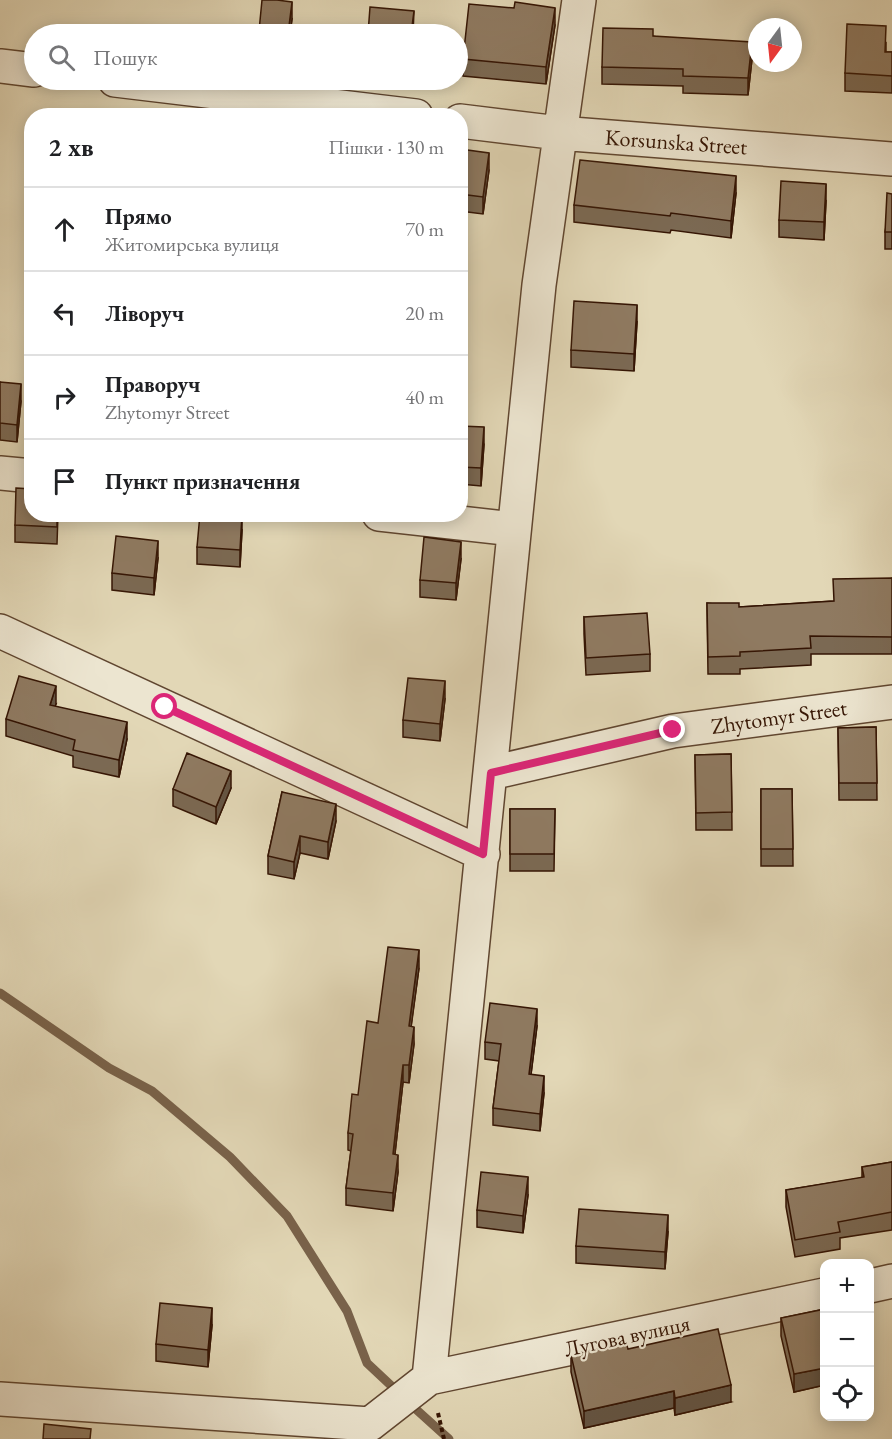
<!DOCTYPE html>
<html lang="uk">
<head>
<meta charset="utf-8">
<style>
  :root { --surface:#fff; --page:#f2f2f2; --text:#202124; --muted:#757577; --line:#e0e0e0 }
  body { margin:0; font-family:"EB Garamond",serif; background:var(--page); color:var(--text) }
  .controls { position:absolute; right:18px; bottom:18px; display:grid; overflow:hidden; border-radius:12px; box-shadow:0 3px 15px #0003 }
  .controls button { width:54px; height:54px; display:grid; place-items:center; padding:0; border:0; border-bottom:2px solid var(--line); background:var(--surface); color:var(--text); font:30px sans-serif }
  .compass { position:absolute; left:748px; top:18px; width:54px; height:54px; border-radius:50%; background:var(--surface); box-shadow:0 3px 15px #0003; rotate:195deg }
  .stop { position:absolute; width:18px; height:18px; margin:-14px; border:4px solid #db2777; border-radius:50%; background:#fff }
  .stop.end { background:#db2777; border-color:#fff; box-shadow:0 2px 6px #0008 }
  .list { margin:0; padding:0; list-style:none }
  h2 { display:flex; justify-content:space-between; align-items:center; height:78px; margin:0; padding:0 24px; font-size:26px }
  h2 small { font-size:20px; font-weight:400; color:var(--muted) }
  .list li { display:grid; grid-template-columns:39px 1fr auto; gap:18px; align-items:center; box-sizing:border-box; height:84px; padding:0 24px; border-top:2px solid var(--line) }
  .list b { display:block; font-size:22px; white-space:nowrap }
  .list p { margin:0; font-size:20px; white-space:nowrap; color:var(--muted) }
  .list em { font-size:20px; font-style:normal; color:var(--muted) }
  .icon { flex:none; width:33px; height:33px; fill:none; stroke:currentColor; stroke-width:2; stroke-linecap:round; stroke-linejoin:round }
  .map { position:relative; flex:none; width:892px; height:1439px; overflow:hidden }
  .search { position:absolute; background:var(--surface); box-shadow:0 3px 15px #0003; left:24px; top:24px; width:444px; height:66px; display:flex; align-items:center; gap:15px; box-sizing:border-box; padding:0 21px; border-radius:33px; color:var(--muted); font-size:22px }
  .panel { position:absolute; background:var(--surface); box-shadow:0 3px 15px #0003; left:24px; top:108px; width:444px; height:414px; border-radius:24px }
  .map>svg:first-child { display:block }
</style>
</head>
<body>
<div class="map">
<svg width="892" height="1439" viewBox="0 0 892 1439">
  <rect width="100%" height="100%" fill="#e2d7b6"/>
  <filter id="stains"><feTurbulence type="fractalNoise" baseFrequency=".00333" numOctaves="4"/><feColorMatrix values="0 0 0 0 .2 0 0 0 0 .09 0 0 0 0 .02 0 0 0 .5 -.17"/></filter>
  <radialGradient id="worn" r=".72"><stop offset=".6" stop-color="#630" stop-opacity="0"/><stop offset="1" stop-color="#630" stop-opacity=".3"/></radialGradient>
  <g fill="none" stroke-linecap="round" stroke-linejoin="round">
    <!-- stream -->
    <path stroke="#79624a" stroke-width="9" d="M0 993 109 1068 152 1091 230 1157 287 1216 347 1311 367 1363 399 1393
      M409 1403 449 1439"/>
    <!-- minor casing -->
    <g stroke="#604630" stroke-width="36">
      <path id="minor" d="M0 66 34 70
        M115 80 416 116
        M460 121 559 133 892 159
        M0 473 32 476
        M379 514 514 529
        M0 631 483 854
        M491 773 673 731 892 702
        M870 1286 892 1281
        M429 1378 824 1295
        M0 1399 370 1424 429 1378 539 285 579 0"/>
    </g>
    <!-- path -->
    <path stroke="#351504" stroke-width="4" stroke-dasharray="4.5 3" stroke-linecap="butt" d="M438 1413 444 1439"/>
    <!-- minor -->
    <use href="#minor" stroke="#ece5d0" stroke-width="33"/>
  </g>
  <!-- wall -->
  <path fill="#7b6953" stroke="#351504" stroke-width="1.5" d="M514 8 555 25 546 84 463 76V59Z
    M292 19 290 34H259V31Z
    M653 36 752 59 748 95 683 93V86L602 84V67Z
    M886 43V52H892V93L845 91V73Z
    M460 149 489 170 483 214 460 211Z
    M736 193 731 238 671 230 670 233 574 222V205Z
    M892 194V249H885V232Z
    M826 201 824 240 779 237V220Z
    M637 322 634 371 571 367V350Z
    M0 382 21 401 17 442 0 440Z
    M460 426 484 444 481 486 460 484Z
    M58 514 57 544 15 542V525Z
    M242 530 240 567 197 564V547Z
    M158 558 154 595 112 590V573Z
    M461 559 456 600 420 597V580Z
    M892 578V654H811V665L740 669V674H708L707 603 739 607 834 601Z
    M584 617 650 654V671L586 675 584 634Z
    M445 699 440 741 403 737V720Z
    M56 704 55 706 127 739 119 777 73 767V756L6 736V719Z
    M876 727 877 800H839L838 728Z
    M731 754 732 830H696L695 755Z
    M231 788 216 824 173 806V789Z
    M761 789H792L793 866H761Z
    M282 792 336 821 328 859 300 853 294 879 268 874V856Z
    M510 809H555L554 871H510Z
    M419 968 411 1026 414 1044 409 1083 403 1082 395 1154 398 1172 393 1211 346 1205V1188L351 1151 348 1150V1133L378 1023Z
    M537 1026 531 1074 544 1093 540 1131 493 1125V1108L499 1061 485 1059V1042Z
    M892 1162V1230L840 1238V1249L795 1257 786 1207V1190L862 1178V1167Z
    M528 1195 523 1233 477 1227V1210Z
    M668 1232 665 1269 576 1263V1246Z
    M825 1309V1385L794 1392 781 1336V1318Z
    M212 1325 208 1367 156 1361V1344Z
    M571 1355 731 1402 675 1415 674 1408 584 1428 571 1372Z"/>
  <!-- shaded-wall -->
  <path fill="#645544" stroke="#351504" stroke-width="1.5" d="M292 2V19L290 34H288Z
    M555 8V25L546 84V67Z
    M414 11 413 34H411Z
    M752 42V59L748 95V78Z
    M489 153V170L483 214V197Z
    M736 176V193L731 238V221Z
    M826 184V201L824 240V222Z
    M637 305V322L634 371V354Z
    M21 384V401L17 442V425Z
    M484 427V444L481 486V468Z
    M242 514V530L240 567V550Z
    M158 541V558L154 595V578Z
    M461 542V559L456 600V583Z
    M445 681V699L440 741V724Z
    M56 686V704L50 722V705Z
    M127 722V739L119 777V760Z
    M231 771V788L216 824V807Z
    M336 804V821L328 859V842Z
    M300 836V853L294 879V862Z
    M419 950V968L409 1043V1026Z
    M537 1009V1026L529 1091V1074Z
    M414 1027V1044L409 1083V1065Z
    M403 1065V1082L393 1171V1154Z
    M544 1076V1093L540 1131V1114Z
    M398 1155V1172L393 1211V1193Z
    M528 1177V1195L523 1233V1216Z
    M668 1215V1232L665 1269V1252Z
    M212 1308V1325L208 1367V1350Z
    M825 1368V1385L794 1392V1374Z
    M731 1385V1402L675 1415V1398Z
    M674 1391V1408L584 1428V1411Z"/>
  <!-- building -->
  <path fill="#8f7a61" stroke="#351504" stroke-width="1.5" d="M262 0H277L292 2 288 34 259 31Z
    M515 2 555 8 546 67 463 59 469 4 514 8Z
    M370 7 414 11 411 34H368Z
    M847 24 886 26 885 52H892V76L845 73Z
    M603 28 653 29V36L752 42 748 78 683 76V69L602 67Z
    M460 149 489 153 483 197 460 194Z
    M580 160 736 176 731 221 671 213 670 216 574 205Z
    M781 181 826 184 824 222 779 220Z
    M887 193 892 194V232H885Z
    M574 301 637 305 634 354 571 350Z
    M0 382 21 384 17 425 0 423Z
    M460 426 484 427 481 468 460 467Z
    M16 488 32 489V514H57V527L15 525Z
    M200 514H242L240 550 197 547Z
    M116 536 158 541 154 578 112 573Z
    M424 537 461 542 456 583 420 580Z
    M892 578V637L810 636 811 648 740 652V656L708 657 707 603H739V607L834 601 833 579Z
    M647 613 650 654 586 658 584 617Z
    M19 676 56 686 50 705 127 722 119 760 73 750 75 740 6 719Z
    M408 678 445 681 440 724 403 720Z
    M876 727 877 783H839L838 728Z
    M187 753 231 771 216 807 173 789Z
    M731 754 732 812 696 813 695 755Z
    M761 789H792L793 849H761Z
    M282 792 336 804 328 842 300 836 294 862 268 856Z
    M510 809H555L554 854H510Z
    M388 947 419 950 409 1026 414 1027 409 1065H403L393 1154 398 1155 393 1193 346 1188 353 1134 348 1133 352 1094 358 1095 367 1021 378 1023Z
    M490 1003 537 1009 529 1074 544 1076 540 1114 493 1108 501 1044 485 1042Z
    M892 1162V1212L838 1222 840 1232 795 1240 786 1190 864 1177 862 1167Z
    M481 1172 528 1177 523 1216 477 1210Z
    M579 1209 668 1215 665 1252 576 1246Z
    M160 1303 212 1308 208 1350 156 1344Z
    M825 1309V1368L794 1374 781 1318Z
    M718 1329 731 1385 675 1398 674 1391 584 1411 571 1355 626 1342 628 1349Z
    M44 1424 91 1429 90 1439H43Z"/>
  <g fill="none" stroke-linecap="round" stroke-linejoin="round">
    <!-- route -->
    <path stroke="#db2777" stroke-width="8" d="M165 707 483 854 491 773 673 730"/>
  </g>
  <g text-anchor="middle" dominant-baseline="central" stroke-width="4.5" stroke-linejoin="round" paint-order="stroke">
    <!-- street labels -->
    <g font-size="22" fill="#351504" stroke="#ece5d0">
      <text transform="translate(676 142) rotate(4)">Korsunska Street</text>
      <text transform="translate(779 717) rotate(-8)">Zhytomyr Street</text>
      <text transform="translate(627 1336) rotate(-12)">Лугова вулиця</text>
    </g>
  </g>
  <rect width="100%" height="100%" filter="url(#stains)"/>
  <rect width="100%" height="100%" fill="url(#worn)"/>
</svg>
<div class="controls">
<button>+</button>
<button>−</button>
<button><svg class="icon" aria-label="locate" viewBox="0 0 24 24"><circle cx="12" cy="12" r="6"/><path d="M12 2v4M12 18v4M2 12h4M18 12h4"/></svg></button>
</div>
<svg class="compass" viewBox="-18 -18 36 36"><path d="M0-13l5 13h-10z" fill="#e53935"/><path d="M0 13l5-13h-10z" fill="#757577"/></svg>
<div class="stop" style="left:165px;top:707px"></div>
<div class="stop end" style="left:673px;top:730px"></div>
<div class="search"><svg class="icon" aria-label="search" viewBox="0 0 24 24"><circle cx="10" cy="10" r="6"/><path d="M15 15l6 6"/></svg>Пошук</div>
<section class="panel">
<h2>2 хв<small>Пішки · 130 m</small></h2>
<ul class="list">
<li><svg class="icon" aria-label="ahead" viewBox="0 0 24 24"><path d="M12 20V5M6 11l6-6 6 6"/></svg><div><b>Прямо</b><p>Житомирська вулиця</p></div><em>70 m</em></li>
<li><svg class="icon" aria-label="left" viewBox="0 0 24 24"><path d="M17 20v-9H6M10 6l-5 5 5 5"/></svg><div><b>Ліворуч</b></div><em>20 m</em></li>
<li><svg class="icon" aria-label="right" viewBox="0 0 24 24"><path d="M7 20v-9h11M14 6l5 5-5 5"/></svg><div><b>Праворуч</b><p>Zhytomyr Street</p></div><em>40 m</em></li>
<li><svg class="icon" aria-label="arrive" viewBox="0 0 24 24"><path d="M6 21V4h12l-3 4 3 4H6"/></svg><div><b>Пункт призначення</b></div></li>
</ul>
</section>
</div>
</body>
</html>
